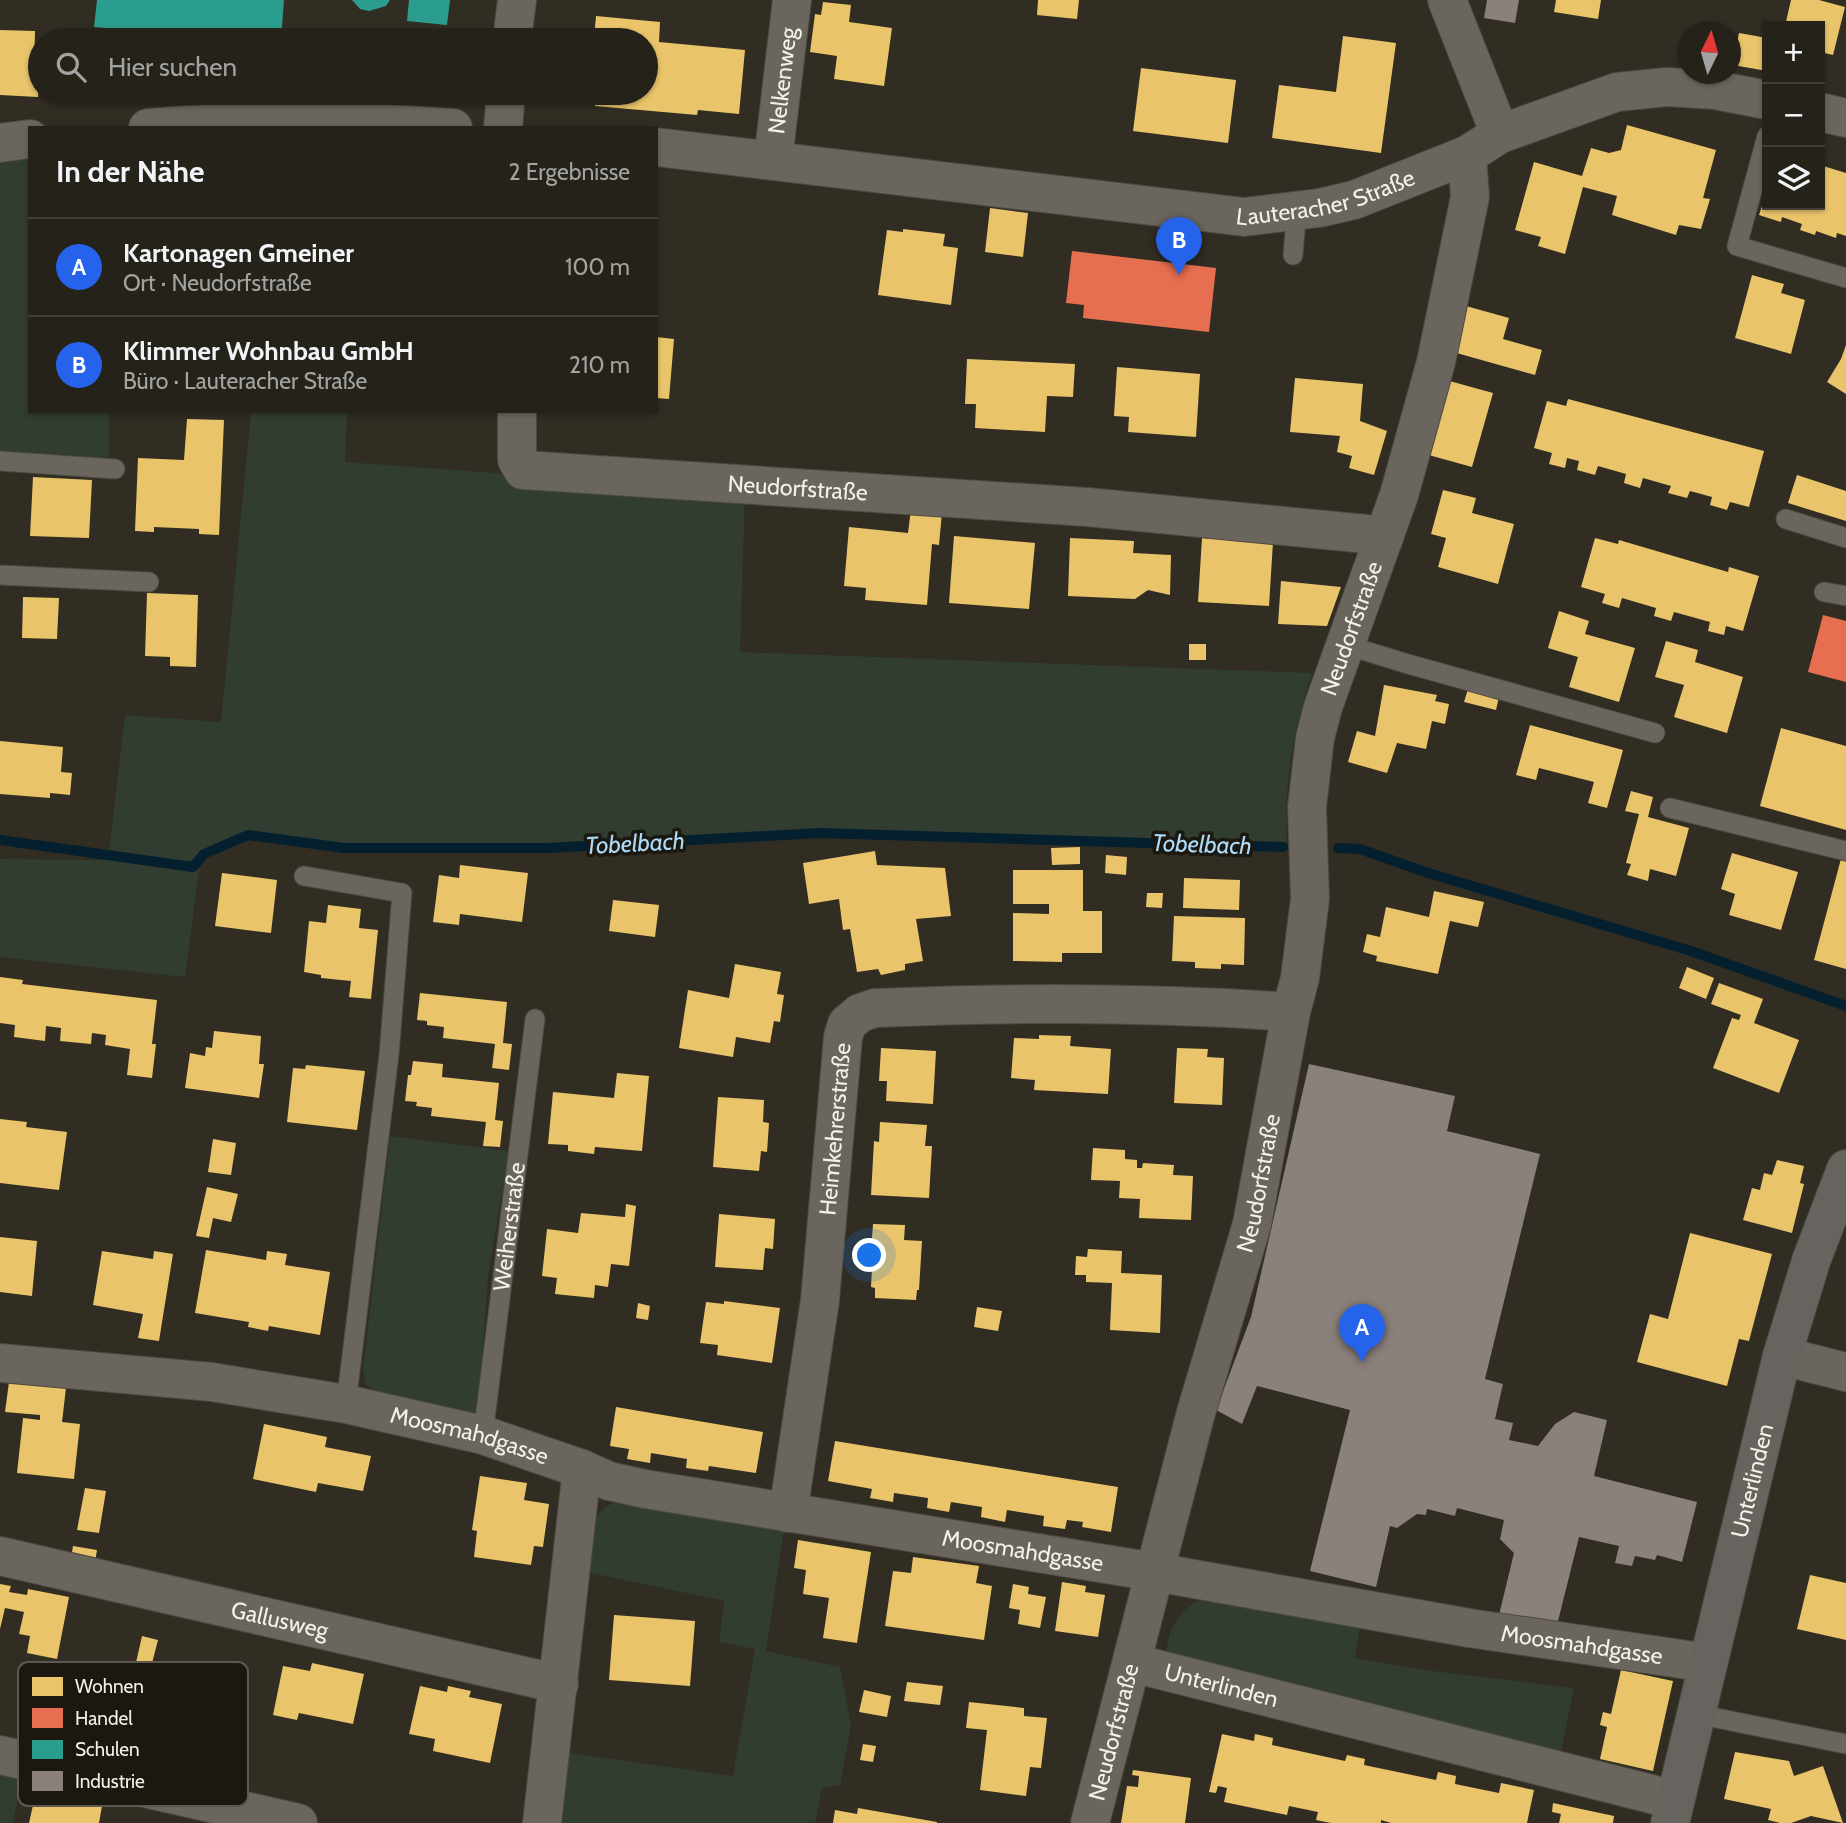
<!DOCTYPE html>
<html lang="de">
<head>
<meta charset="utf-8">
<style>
  :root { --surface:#25221a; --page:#312f27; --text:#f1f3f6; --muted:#a3a4a2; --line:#423f39; --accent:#2563eb }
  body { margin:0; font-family:Cabin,sans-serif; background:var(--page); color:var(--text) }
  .controls { position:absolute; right:21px; top:21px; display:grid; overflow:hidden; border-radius:0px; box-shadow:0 2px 5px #0004 }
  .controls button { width:63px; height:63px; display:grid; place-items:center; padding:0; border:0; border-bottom:2px solid var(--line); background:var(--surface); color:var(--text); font:35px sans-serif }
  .compass { position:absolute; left:1678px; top:21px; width:63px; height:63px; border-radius:50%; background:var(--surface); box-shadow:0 2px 5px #0004; rotate:5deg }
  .you { position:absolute; left:870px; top:1256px; width:24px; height:24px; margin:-18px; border:5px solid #fff; border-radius:50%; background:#1a73e8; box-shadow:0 0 0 10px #1a73e833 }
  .badge { display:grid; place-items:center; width:46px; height:46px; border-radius:50%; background:var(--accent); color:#fff; font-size:23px; font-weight:700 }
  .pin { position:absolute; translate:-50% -58px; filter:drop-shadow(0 2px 4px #0008) }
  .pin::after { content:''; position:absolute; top:37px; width:24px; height:21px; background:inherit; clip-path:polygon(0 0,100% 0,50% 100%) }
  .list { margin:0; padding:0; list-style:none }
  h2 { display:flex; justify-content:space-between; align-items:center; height:91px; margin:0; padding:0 28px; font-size:30px }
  h2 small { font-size:23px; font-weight:400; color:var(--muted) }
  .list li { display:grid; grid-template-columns:46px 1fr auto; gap:21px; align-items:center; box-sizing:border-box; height:98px; padding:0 28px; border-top:2px solid var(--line) }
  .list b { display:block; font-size:26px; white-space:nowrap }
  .list p { margin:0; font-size:23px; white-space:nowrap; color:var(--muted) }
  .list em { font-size:23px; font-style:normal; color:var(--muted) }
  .icon { flex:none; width:38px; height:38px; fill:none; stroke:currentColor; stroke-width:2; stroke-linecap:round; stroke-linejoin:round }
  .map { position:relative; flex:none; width:1846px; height:1823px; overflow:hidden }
  .search { position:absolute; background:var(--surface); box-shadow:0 2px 5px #0004; left:28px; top:28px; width:630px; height:77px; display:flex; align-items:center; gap:18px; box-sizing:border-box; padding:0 24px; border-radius:38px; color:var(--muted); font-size:26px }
  .panel { position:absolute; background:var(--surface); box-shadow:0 2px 5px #0004; left:28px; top:126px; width:630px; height:287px; border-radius:0px }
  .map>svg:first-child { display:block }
</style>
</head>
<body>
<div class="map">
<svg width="1846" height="1823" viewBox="0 0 1846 1823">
  <rect width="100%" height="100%" fill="#312d23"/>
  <!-- green -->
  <path fill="#303d30" d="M30 158V411H109V459L0 452V161Z
    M224 411H347L345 462 745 491 740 652 1312 673C1292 734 1284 782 1287 846L820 831 547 847 343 846 247 834 201 854 185 977 0 957V859L108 860 125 715 221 722 251 413Z
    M390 1136 509 1151 488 1276 478 1420 383 1396 367 1386 363 1370Z
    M625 1499 784 1529 766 1651 840 1667 851 1726 840 1785 822 1788 815 1823H555L563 1752 733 1776 755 1649 719 1642 724 1601 582 1571C589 1537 585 1509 625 1499Z
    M1202 1599 1360 1625 1355 1658 1432 1671 1574 1688 1561 1753 1447 1722 1167 1661C1165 1634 1176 1611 1202 1599Z
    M0 1766 23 1772 13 1823H0Z"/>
  <!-- homes -->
  <path fill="#e9c46a" d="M1038 0H1079L1077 19 1037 15Z
    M1556 0H1601L1598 19 1554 12Z
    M1791 0H1819L1845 7 1833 55 1820 52V26H1785Z
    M823 2 851 5 849 22 892 28 884 86 834 79 837 56 810 52 815 14 821 15Z
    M596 16 660 22 659 42 745 50 739 114 698 110 697 115 595 106 596 93H646V40L594 39Z
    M0 30 35 31 34 73H39L38 97 0 95Z
    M1739 33 1767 38V71L1733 65Z
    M1343 36 1396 43 1381 153 1272 138 1279 85 1336 92Z
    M1141 68 1236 80 1228 143 1133 131Z
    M1627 125 1716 150 1703 198 1710 199 1701 229 1679 225 1676 235 1612 215 1617 196 1583 187 1565 254 1538 246 1541 237 1515 230 1534 162 1582 176 1591 148 1609 153 1621 150Z
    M1820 165 1846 173V236L1837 233 1836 238 1816 231 1815 235 1800 230 1802 224 1782 217 1781 222 1759 215 1767 191V205H1820Z
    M990 208 1028 213 1023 257 985 252Z
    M903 229 945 234 943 246 958 248 951 305 878 295 887 230 903 232Z
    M1752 275 1784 284 1781 293 1805 300 1791 354 1735 338Z
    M1466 306 1509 318 1503 339 1542 350 1535 375 1453 352Z
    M656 337 674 339 669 399 656 398Z
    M1846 345V394L1827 382 1841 359Z
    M967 359 1075 364 1073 397 1047 396 1045 432 975 428 976 404H965Z
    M1117 367 1200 374 1196 437 1128 432 1129 417 1114 416Z
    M1295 378 1363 384 1360 421 1387 431 1374 475 1349 468 1352 456 1337 452 1340 436 1290 432Z
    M1446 380 1493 393 1472 467 1425 454Z
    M1568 399 1764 451 1749 507 1730 502 1727 510 1710 505 1712 497 1690 491 1687 498 1668 493 1671 486 1643 478 1640 488 1624 483 1626 474 1598 466 1595 475 1577 470 1579 461 1567 458 1565 468 1549 464 1552 453 1534 448 1547 401 1566 406Z
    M187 419 224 420 219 535 199 534V529L154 527V532L135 531 138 458 184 460Z
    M1797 475 1846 491V521L1788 503Z
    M33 477 92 480 89 538 30 536Z
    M1443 490 1476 498 1472 513 1514 524 1498 584 1438 567 1446 538 1431 534Z
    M911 509 942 512 939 545 932 544 927 605 865 600 866 588 844 586 849 527 908 533Z
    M954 536 1035 543 1029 609 949 603Z
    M1070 538 1134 541 1133 553 1171 555 1170 595 1148 590 1135 599 1068 596Z
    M1202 538 1273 542 1269 606 1198 602Z
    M1595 538 1618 544 1619 540 1728 572 1729 567 1759 576 1743 631 1726 626 1724 635 1708 631 1710 622 1674 612 1671 621 1654 616 1656 608 1622 598 1619 608 1602 603 1605 594 1581 587Z
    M1281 581 1341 587 1327 626 1278 624Z
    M147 593 198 595 196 667 170 666V657L145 656Z
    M23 597 59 598 57 639 22 638Z
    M1559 611 1589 621 1585 634 1635 648 1619 702 1569 687 1578 657 1548 648Z
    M1666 641 1698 650 1695 662 1743 677 1727 733 1674 717 1684 685 1655 677Z
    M1189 644H1206V660H1189Z
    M1384 685 1437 695 1435 701 1449 704 1445 724 1432 721 1426 749 1397 743 1387 773 1348 762 1357 731 1375 736Z
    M1468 689 1499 697 1496 710 1464 702Z
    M1530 725 1623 750 1607 808 1588 803 1594 782 1539 768 1536 780 1516 775Z
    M1781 728 1846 746V830L1760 806Z
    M0 741 63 747 61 772 72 773 70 795 50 793V798L0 794Z
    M1631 791 1653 797 1648 817 1689 828 1676 876 1650 869 1648 881 1627 875 1631 864 1626 863 1639 814 1625 811Z
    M1080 847V864L1052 865 1051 848Z
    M875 851 877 865 945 868 951 916 916 919 923 961 905 964V970L881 975 878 969 857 972 850 929 843 930 839 899 809 904 803 863Z
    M1732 853 1798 872 1781 930 1729 915 1735 894 1721 889Z
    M1106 855 1127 857 1126 875 1105 873Z
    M1842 855 1846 856V969L1814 960Z
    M460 865 528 873 522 922 460 914 459 925 433 922 439 875 459 878Z
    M1013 870H1083V911H1102V953H1062V962L1013 961V913L1049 914V904H1013Z
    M222 873 277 880 271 933 215 926Z
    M1184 878 1240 880 1239 910 1183 908Z
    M1434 891 1484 902 1478 927 1450 921 1438 974 1376 961 1377 956 1363 952 1367 934 1380 937 1386 907 1429 917Z
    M1147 893H1163L1162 908 1146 907Z
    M613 900 659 905 655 937 609 931Z
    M328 905 361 909 359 928 378 930 371 999 349 997 351 981 321 978V975L304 972 309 921 326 923Z
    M1174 916 1245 918 1244 965 1221 964V969L1195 968V962L1172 961Z
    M735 964 781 972 777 994 784 995 780 1022 774 1021 770 1043 736 1037 733 1057 679 1048 688 990 729 998Z
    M1687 967 1714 978 1706 999 1679 988Z
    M0 977 23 980 22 984 157 1000 152 1044H156L152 1078 127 1075 130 1049 105 1045 106 1035 92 1033 91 1044 60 1041 61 1028 46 1026 45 1041 14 1037 15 1025 0 1023Z
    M1719 983 1763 999 1754 1023 1799 1040 1779 1093 1713 1068 1732 1018 1739 1020 1741 1015 1711 1004Z
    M420 993 507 1002 503 1043 512 1044 509 1070 492 1068 495 1044 443 1038 444 1027 427 1025V1021L417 1020Z
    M214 1031 261 1036 259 1064H264L259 1098 185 1088 190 1053 205 1056 206 1047 212 1048Z
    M1039 1035 1071 1036 1070 1046 1111 1049 1108 1094 1034 1090 1035 1080 1011 1078 1014 1038 1039 1039Z
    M881 1048 936 1051 933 1104 886 1101 887 1081H879Z
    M1177 1048 1208 1049 1207 1057 1224 1058 1222 1105 1174 1103Z
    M413 1061 443 1064 442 1077 499 1083 495 1120 503 1121 500 1147 483 1146 486 1122 431 1116 432 1108 416 1106 417 1102 405 1101 408 1075H411Z
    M306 1065 365 1071 357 1130 287 1122 293 1068 305 1069Z
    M617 1073 649 1076 642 1151 595 1147 594 1154 568 1151V1145L548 1144 553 1092 614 1098Z
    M718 1097 764 1100 763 1122 769 1123 767 1152 761 1151 759 1171 713 1167Z
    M0 1119 27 1122 26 1127 67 1132 59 1190 0 1183Z
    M880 1122 927 1125 925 1146H932L929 1198 871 1195 874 1141 879 1142Z
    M213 1139 236 1143 231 1175 208 1172Z
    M1093 1148 1125 1150V1159L1137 1160V1168H1142L1143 1163 1174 1165 1173 1175 1193 1176 1191 1220 1139 1218 1140 1199 1119 1198 1120 1181 1091 1180Z
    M1777 1160 1804 1166 1800 1183 1804 1184 1792 1233 1743 1220 1752 1188 1760 1190 1764 1173 1772 1175Z
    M207 1187 238 1194 231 1222 213 1218 209 1238 196 1236Z
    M626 1204 636 1206 629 1266 611 1264 608 1287 595 1285 594 1298 555 1294 557 1278 542 1276 547 1229 578 1233 581 1213 625 1217Z
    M719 1214 775 1219 773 1249 765 1248 763 1270 715 1267Z
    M873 1224 905 1225 904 1240 922 1241 919 1290H917L916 1300 875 1298V1288L871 1287 872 1268H865L867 1238H872Z
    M1690 1233 1772 1254 1749 1341 1739 1339 1727 1386 1637 1362 1650 1314 1668 1319Z
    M0 1237 37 1241 32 1296 0 1292Z
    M1088 1249 1122 1251 1121 1273 1162 1275 1160 1333 1110 1330 1112 1283 1086 1282V1275H1075L1076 1256 1087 1257Z
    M206 1250 266 1260 267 1251 287 1254 285 1265 330 1272 320 1335 269 1326 268 1331 248 1327 249 1322 195 1313Z
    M102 1251 153 1259 154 1251 173 1254 159 1341 138 1338 143 1314 93 1305Z
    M724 1301 780 1308 772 1363 717 1355 718 1345 700 1343 706 1302 724 1304Z
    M638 1303 650 1306 648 1320 636 1318Z
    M977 1307 1002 1311 998 1331 974 1327Z
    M9 1382 66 1388 62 1422 80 1424 74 1479 17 1473 23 1418 40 1420V1415L5 1412Z
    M616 1407 763 1432 756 1473 709 1466 708 1471 686 1468 687 1459 651 1453 650 1463 627 1459 629 1449 610 1446Z
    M264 1424 327 1437 325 1447 371 1456 363 1491 318 1483 316 1492 253 1479Z
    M835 1441 1118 1487 1111 1532 1082 1527 1083 1522 1067 1520 1065 1529 1043 1526 1044 1516 1007 1510 1005 1522 981 1517 982 1507 951 1502 949 1512 927 1508 928 1498 894 1493 893 1502 870 1498 872 1489 828 1481Z
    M480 1476 527 1483 524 1500 549 1504 543 1547 534 1546 531 1565 474 1557 477 1531 472 1530Z
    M85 1488 106 1491 99 1533 77 1530Z
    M798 1540 871 1552 857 1643 823 1638 829 1598 803 1594 806 1570 794 1568Z
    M73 1546 97 1550 94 1568 70 1565Z
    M913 1557 979 1566 976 1583 992 1586 984 1640 885 1626 893 1571 911 1573Z
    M1810 1575 1846 1583V1640L1797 1629Z
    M1062 1582 1086 1586 1085 1592 1105 1595 1098 1637 1055 1631Z
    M0 1584 11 1586 9 1592 27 1595 28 1589 69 1597 57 1659 27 1653 30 1636 19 1634 24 1612 5 1608 0 1629Z
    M1013 1584 1029 1587 1028 1594 1046 1597 1040 1628 1018 1624 1020 1610 1009 1608Z
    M614 1615 695 1621 690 1686 609 1680Z
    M142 1636 158 1640 150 1671 135 1667Z
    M312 1663 364 1674 353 1724 299 1713 297 1720 273 1715 283 1666 310 1671Z
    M1621 1670 1673 1681 1653 1771 1600 1759 1607 1727 1600 1725 1603 1712 1611 1714Z
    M907 1682 943 1686 940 1705 904 1701Z
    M420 1686 447 1692 448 1686 471 1691 469 1697 502 1704 490 1763 433 1751 435 1739 409 1734Z
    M864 1690 891 1696 887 1717 859 1712Z
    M969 1702 1024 1708V1716L1047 1718 1041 1768 1030 1767 1026 1796 980 1790 987 1730 966 1728Z
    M1222 1734 1254 1741 1255 1734 1273 1738 1272 1745 1345 1761 1347 1755 1365 1759 1364 1765 1436 1780 1438 1772 1456 1776 1455 1784 1499 1793 1501 1783 1534 1790 1527 1823H1391L1381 1820V1823H1331L1316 1820 1318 1812 1289 1806 1287 1815 1224 1802 1227 1788 1218 1786 1216 1793 1209 1792Z
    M863 1744 876 1746 873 1762 860 1760Z
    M1735 1752 1789 1761 1794 1776 1823 1766 1843 1823 1811 1816 1791 1823H1780L1768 1820 1771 1809 1724 1799Z
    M1133 1770 1191 1778 1185 1823H1121L1127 1786 1138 1787 1139 1776 1132 1775Z
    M36 1792 102 1806 99 1823H29Z
    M1553 1803 1614 1816 1613 1823H1559L1561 1814 1552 1812Z
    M858 1808 937 1822V1823H833L835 1810 857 1814Z"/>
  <!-- shops -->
  <path fill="#e76f51" d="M1072 251 1216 268 1209 332 1083 318 1084 305 1066 303Z
    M1823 615 1846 621V682L1808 672Z"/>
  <!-- schools -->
  <path fill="#2a9d8f" d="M97 0H284L281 40H238L94 27Z
    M352 0H390L386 6 369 11 360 9Z
    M409 0H450L447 25 407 21Z"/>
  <!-- industry -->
  <path fill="#8a817c" d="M1487 0H1519L1515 23 1484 18Z
    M1309 1064 1455 1096 1447 1131 1540 1154 1485 1379 1503 1384 1495 1419 1513 1423 1509 1440 1538 1446 1555 1424 1574 1412 1607 1420 1594 1476 1697 1502 1682 1562 1657 1555 1655 1560 1635 1556 1632 1566 1615 1563 1619 1546 1579 1537 1556 1629 1499 1615 1514 1553 1500 1539 1504 1520 1457 1508 1455 1516 1427 1509 1426 1515 1417 1514 1397 1528 1390 1526 1376 1587 1310 1571 1350 1410 1257 1386 1242 1424 1216 1410 1251 1317Z"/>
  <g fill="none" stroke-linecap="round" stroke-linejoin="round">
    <!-- stream -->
    <path stroke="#041f2e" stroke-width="10" d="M0 840 193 867 204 854 248 835 344 848H548L819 833 1283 847
      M1338 848 1360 849 1428 873 1691 951 1846 1006"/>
    <!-- service casing -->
    <g stroke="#4c4940" stroke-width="21">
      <g id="service">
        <path d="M1767 136 1737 246 1846 278"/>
        <path d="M1292 212 1295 230 1293 255"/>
        <path d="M0 461 115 469"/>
        <path d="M1786 519 1846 538"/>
        <path d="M0 575 149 582"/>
        <path d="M1824 592 1846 596"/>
        <path d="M1346 645 1408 664 1655 733"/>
        <path d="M1670 808 1846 851"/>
        <path d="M304 876 402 893 389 1055 346 1404"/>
        <path id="s1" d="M483 1435 535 1019"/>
        <path d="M1696 1714 1846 1744"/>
      </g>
    </g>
    <!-- minor casing -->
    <g stroke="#4c4940" stroke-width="40">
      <g id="minor">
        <path d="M1447 0 1500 134"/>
        <path d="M512 40 517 0"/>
        <path d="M503 128 506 93"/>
        <path id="s2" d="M773 160 792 0"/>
        <path id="s3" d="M517 411V460L523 470 1087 507 1367 534 1384 538"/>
        <path d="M1782 1356 1846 1372"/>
        <path id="s4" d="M0 1363 212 1382 346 1404 483 1435 582 1469 609 1481 645 1489 1155 1572 1469 1628 1708 1663"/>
        <path id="s5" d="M788 1513 820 1300 843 1037 847 1024 860 1013 875 1008C1015 1002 1151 1002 1291 1012"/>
        <path id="s6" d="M0 1556 559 1684"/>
        <path id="s7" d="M1133 1663 1675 1800"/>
        <path d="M0 1755 298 1823"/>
        <path d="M542 1823 582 1469"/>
        <path id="s8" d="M1090 1823 1195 1416 1252 1224 1291 1012 1300 978 1310 899 1307 807 1315 738 1323 707 1399 495 1436 362 1470 197 1467 155"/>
      </g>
    </g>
    <!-- tertiary casing -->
    <g stroke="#4c4940" stroke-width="40">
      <g id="tertiary">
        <path d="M1820 112 1846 118"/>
        <path d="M148 128C250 119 351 121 453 128"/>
        <path d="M0 143 30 139"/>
        <path id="s9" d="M656 147 1244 217 1319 208 1354 200 1467 155 1500 134 1617 92 1667 87 1715 90 1767 100"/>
      </g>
    </g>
    <!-- secondary casing -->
    <g stroke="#4c4940" stroke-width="40">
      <g id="secondary">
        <path id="s10" d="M1670 1823 1782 1356 1811 1261 1846 1169"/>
      </g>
    </g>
    <!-- service -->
    <use href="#service" stroke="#6a665e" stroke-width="19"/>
    <!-- minor -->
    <use href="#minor" stroke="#6a665e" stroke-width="38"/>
    <!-- tertiary -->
    <use href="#tertiary" stroke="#6a665e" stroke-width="38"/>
    <!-- secondary -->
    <use href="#secondary" stroke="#67645f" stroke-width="38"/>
  </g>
  <g text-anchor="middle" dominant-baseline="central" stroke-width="7" stroke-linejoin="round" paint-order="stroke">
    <!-- street labels -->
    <g font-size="23" fill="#f6f1e6" stroke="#1b1810">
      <text stroke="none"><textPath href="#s2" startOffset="80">Nelkenweg</textPath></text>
      <text stroke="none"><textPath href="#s9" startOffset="676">Lauteracher Straße</textPath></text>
      <text stroke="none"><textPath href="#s3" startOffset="336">Neudorfstraße</textPath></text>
      <text stroke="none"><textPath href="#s8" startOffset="1228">Neudorfstraße</textPath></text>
      <text stroke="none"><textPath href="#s5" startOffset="387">Heimkehrerstraße</textPath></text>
      <text stroke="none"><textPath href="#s8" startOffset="662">Neudorfstraße</textPath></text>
      <text stroke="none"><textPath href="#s1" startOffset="210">Weiherstraße</textPath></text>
      <text stroke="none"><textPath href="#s4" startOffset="476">Moosmahdgasse</textPath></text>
      <text stroke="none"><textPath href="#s10" startOffset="352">Unterlinden</textPath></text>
      <text stroke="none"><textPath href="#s4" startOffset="1043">Moosmahdgasse</textPath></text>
      <text stroke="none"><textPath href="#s6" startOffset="287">Gallusweg</textPath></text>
      <text stroke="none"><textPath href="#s4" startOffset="1610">Moosmahdgasse</textPath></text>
      <text stroke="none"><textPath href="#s7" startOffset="91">Unterlinden</textPath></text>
      <text stroke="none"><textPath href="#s8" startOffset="94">Neudorfstraße</textPath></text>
    </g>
    <!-- water labels -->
    <g font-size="24" font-style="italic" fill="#addbf9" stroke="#1b1810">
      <text transform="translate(635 843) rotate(-3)">Tobelbach</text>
      <text transform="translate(1202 844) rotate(2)">Tobelbach</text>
    </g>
  </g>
  <!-- legend -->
  <rect x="18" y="1662" width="230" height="144" rx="10" fill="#1b1810" stroke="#5d5950" stroke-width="2"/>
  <rect x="32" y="1677" width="31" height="19" fill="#e9c46a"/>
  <rect x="32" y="1708" width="31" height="20" fill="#e76f51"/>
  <rect x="32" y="1740" width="31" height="19" fill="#2a9d8f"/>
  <rect x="32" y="1771" width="31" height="20" fill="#8a817c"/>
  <g font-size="19" fill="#f6f1e6">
    <text x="75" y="1693">Wohnen</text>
    <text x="75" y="1725">Handel</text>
    <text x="75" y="1756">Schulen</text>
    <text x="75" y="1788">Industrie</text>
  </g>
</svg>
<div class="controls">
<button>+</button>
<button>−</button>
<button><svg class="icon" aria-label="layers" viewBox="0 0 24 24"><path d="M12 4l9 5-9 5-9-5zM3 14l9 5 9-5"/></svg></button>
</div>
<svg class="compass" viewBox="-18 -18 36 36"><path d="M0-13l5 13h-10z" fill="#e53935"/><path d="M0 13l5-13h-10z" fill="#a3a4a2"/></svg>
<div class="you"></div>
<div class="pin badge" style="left:1362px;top:1362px">A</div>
<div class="pin badge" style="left:1179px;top:275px">B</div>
<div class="search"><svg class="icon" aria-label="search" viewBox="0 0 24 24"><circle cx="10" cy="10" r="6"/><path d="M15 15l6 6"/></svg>Hier suchen</div>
<section class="panel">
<h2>In der Nähe<small>2 Ergebnisse</small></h2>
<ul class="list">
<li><span class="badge">A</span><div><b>Kartonagen Gmeiner</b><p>Ort · Neudorfstraße</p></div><em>100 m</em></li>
<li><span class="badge">B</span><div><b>Klimmer Wohnbau GmbH</b><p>Büro · Lauteracher Straße</p></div><em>210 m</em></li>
</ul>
</section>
</div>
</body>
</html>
